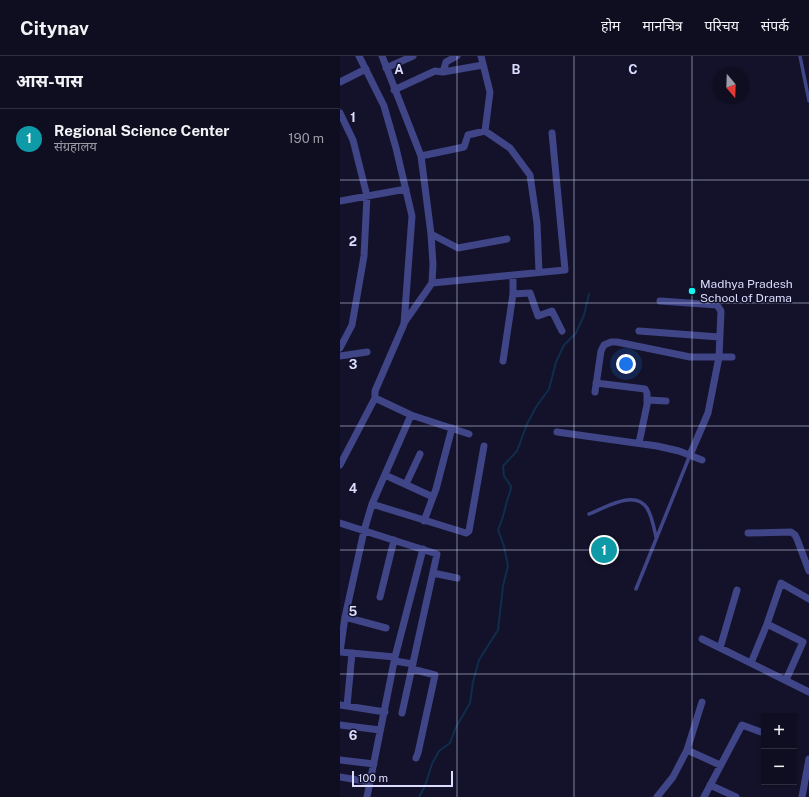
<!DOCTYPE html>
<html lang="hi">
<head>
<meta charset="utf-8">
<style>
  :root { --surface:#0e0e20; --page:#171729; --text:#f1f3f6; --muted:#9b9ca5; --line:#2e2e3e; --accent:#10f6f1 }
  body { margin:0; font-family:"Public Sans","Noto Sans Devanagari",sans-serif; background:var(--page); color:var(--text) }
  .controls { position:absolute; right:12px; bottom:12px; display:grid; overflow:hidden; border-radius:0px; box-shadow:0 1px 3px #0004 }
  .controls button { width:36px; height:36px; display:grid; place-items:center; padding:0; border:0; border-bottom:1px solid var(--line); background:var(--surface); color:var(--text); font:20px sans-serif }
  .compass { position:absolute; left:373px; top:12px; width:36px; height:36px; border-radius:50%; background:var(--surface); box-shadow:0 1px 3px #0004; rotate:161deg }
  .scale { position:absolute; left:12px; bottom:10px; width:101px; box-sizing:border-box; padding-left:4px; border:2px solid #dcddfe; border-top:0; font-size:11px; line-height:14px; white-space:nowrap; color:#dcddfe; -webkit-text-stroke:3px #13122a; paint-order:stroke }
  .you { position:absolute; left:286px; top:308px; width:14px; height:14px; margin:-10px; border:3px solid #fff; border-radius:50%; background:#1a73e8; box-shadow:0 0 0 6px #1a73e833 }
  .badge { display:grid; place-items:center; width:26px; height:26px; border-radius:50%; background:var(--accent); color:#fff; font-size:13px; font-weight:700 }
  .pin { position:absolute; translate:-50% -50%; border:2px solid #fff; box-shadow:0 1px 4px #0006 }
  .list { margin:0; padding:0; list-style:none }
  h2 { display:flex; justify-content:space-between; align-items:center; height:52px; margin:0; padding:0 16px; font-size:17px }
  h2 small { font-size:13px; font-weight:400; color:var(--muted) }
  .list li { display:grid; grid-template-columns:26px 1fr auto; gap:12px; align-items:center; box-sizing:border-box; height:60px; padding:0 16px; border-top:1px solid var(--line) }
  .list b { display:block; font-size:15px; white-space:nowrap }
  .list p { margin:0; font-size:13px; white-space:nowrap; color:var(--muted) }
  .list em { font-size:13px; font-style:normal; color:var(--muted) }
  .map { position:relative; flex:none; width:469px; height:741px; overflow:hidden }
  header { display:flex; align-items:center; gap:24px; box-sizing:border-box; height:56px; padding:0 20px; background:var(--surface); border-bottom:1px solid var(--line) }
  header strong { font-size:19px }
  nav { display:flex; gap:22px; margin-inline-start:auto; font-size:14px }
  main { display:flex }
  aside { flex:1; background:var(--surface) }
  .map>svg:first-child { display:block }
</style>
</head>
<body>
<header>
<strong>Citynav</strong>
<nav><a>होम</a><a>मानचित्र</a><a>परिचय</a><a>संपर्क</a></nav>
</header>
<main>
<aside>
<h2>आस-पास<small></small></h2>
<ul class="list">
<li><span class="badge" style="background:#0f9aa8">1</span><div><b>Regional Science Center</b><p>संग्रहालय</p></div><em>190 m</em></li>
</ul>
</aside>
<div class="map">
<svg width="469" height="741" viewBox="0 0 469 741">
  <rect width="100%" height="100%" fill="#13122a"/>
  <g fill="none" stroke-linecap="round" stroke-linejoin="round">
    <!-- stream -->
    <path stroke="#0f2d4c" stroke-width="2" d="M79 741 85 730 92 708 99 695 110 687 116 671 130 647 133 626 139 604 158 574 163 530 168 510 164 490 158 474C162 465 164 458 166 449 167 442 171 437 171 430L164 420 163 410 177 395 187 368 196 351 209 333 216 306 224 289 236 277 244 259 249 238"/>
    <!-- lane -->
    <path stroke="#3f4587" stroke-width="3.5" d="M460 0 469 45
      M249 458C265 452 294 433 307 452 312 460 314 472 316 481
      M296 533 350 399"/>
    <!-- street -->
    <path stroke="#3f4587" stroke-width="7" d="M42 0 81 100 91 178 93 208 92 227 64 267
      M141 0 150 36 145 75
      M46 12 73 0
      M103 16 106 6 117 0
      M0 26 26 13
      M54 34 95 15 103 16 143 9
      M0 57 13 84 27 140 24 200 12 269 0 292
      M81 100 124 91 128 79 145 75 170 92 190 119 197 167 199 216
      M0 145 66 133
      M91 178 118 192 167 183
      M92 227 225 214 212 77
      M173 238 190 237 198 260 212 255 222 275
      M320 245 377 249 381 255 379 301 368 357 350 399
      M299 275 379 281
      M0 300 27 296
      M163 305 173 238V220
      M256 327 305 333 307 337V346
      M255 336 261 295 264 289 271 286H277L350 301H392
      M35 342 71 359 129 378
      M217 376 317 390 339 395 362 404
      M299 387 308 344 326 345
      M0 409 35 342V335L64 268 72 160 56 92 44 50 19 0
      M45 419 93 441
      M66 428 80 398
      M32 448 126 477 129 475 144 390
      M84 465 96 433 112 372
      M0 467 97 498 62 657
      M408 477 451 476 455 479 457 483 469 515
      M93 517 117 522
      M40 541 54 484
      M5 561 46 572
      M427 568 463 586 446 624
      M362 583 469 636
      M380 592 397 534
      M0 596 5 561 24 475 32 448 71 359
      M0 596 55 601
      M55 605 73 608
      M411 607 427 568 441 527 469 543
      M72 613 95 619 78 697 76 702
      M0 649 45 656
      M7 650 12 597
      M0 669 40 674
      M347 694 380 709
      M0 704 34 708
      M0 721 30 726
      M370 729 396 741
      M27 741 55 601 83 493
      M317 741 333 721 347 694 362 646
      M364 741 402 669 421 676
      M462 741 469 703"/>
  </g>
  <!-- grid -->
  <path fill="none" stroke="#dcddfe" stroke-width="1" stroke-opacity="0.55" d="M117 0V741M234 0V741M352 0V741M0 124H469M0 247H469M0 370H469M0 494H469M0 618H469"/>
  <!-- markers -->
  <circle fill="#10f6f1" stroke="#13122a" stroke-width="1.5" cx="352" cy="235" r="4"/>
  <g text-anchor="middle" dominant-baseline="central" stroke-width="3" stroke-linejoin="round" paint-order="stroke">
    <!-- poi labels -->
    <g font-size="12" fill="#dcddfe" stroke="#13122a" text-anchor="start">
      <text x="360" y="228">Madhya Pradesh<tspan x="360" dy="14">School of Drama</tspan></text>
    </g>
  </g>
  <g font-size="13" text-anchor="middle" font-weight="bold" fill="#dcddfe" stroke="#13122a" stroke-width="3" stroke-linejoin="round" paint-order="stroke">
    <text x="59" y="18">A</text>
    <text x="176" y="18">B</text>
    <text x="293" y="18">C</text>
    <text x="13" y="66">1</text>
    <text x="13" y="190">2</text>
    <text x="13" y="313">3</text>
    <text x="13" y="437">4</text>
    <text x="13" y="560">5</text>
    <text x="13" y="684">6</text>
  </g>
</svg>
<div class="controls">
<button>+</button>
<button>−</button>
</div>
<svg class="compass" viewBox="-18 -18 36 36"><path d="M0-13l5 13h-10z" fill="#e53935"/><path d="M0 13l5-13h-10z" fill="#9b9ca5"/></svg>
<div class="scale">100 m</div>
<div class="you"></div>
<div class="pin badge" style="left:264px;top:494px;background:#0f9aa8">1</div>
</div>
</main>
</body>
</html>
